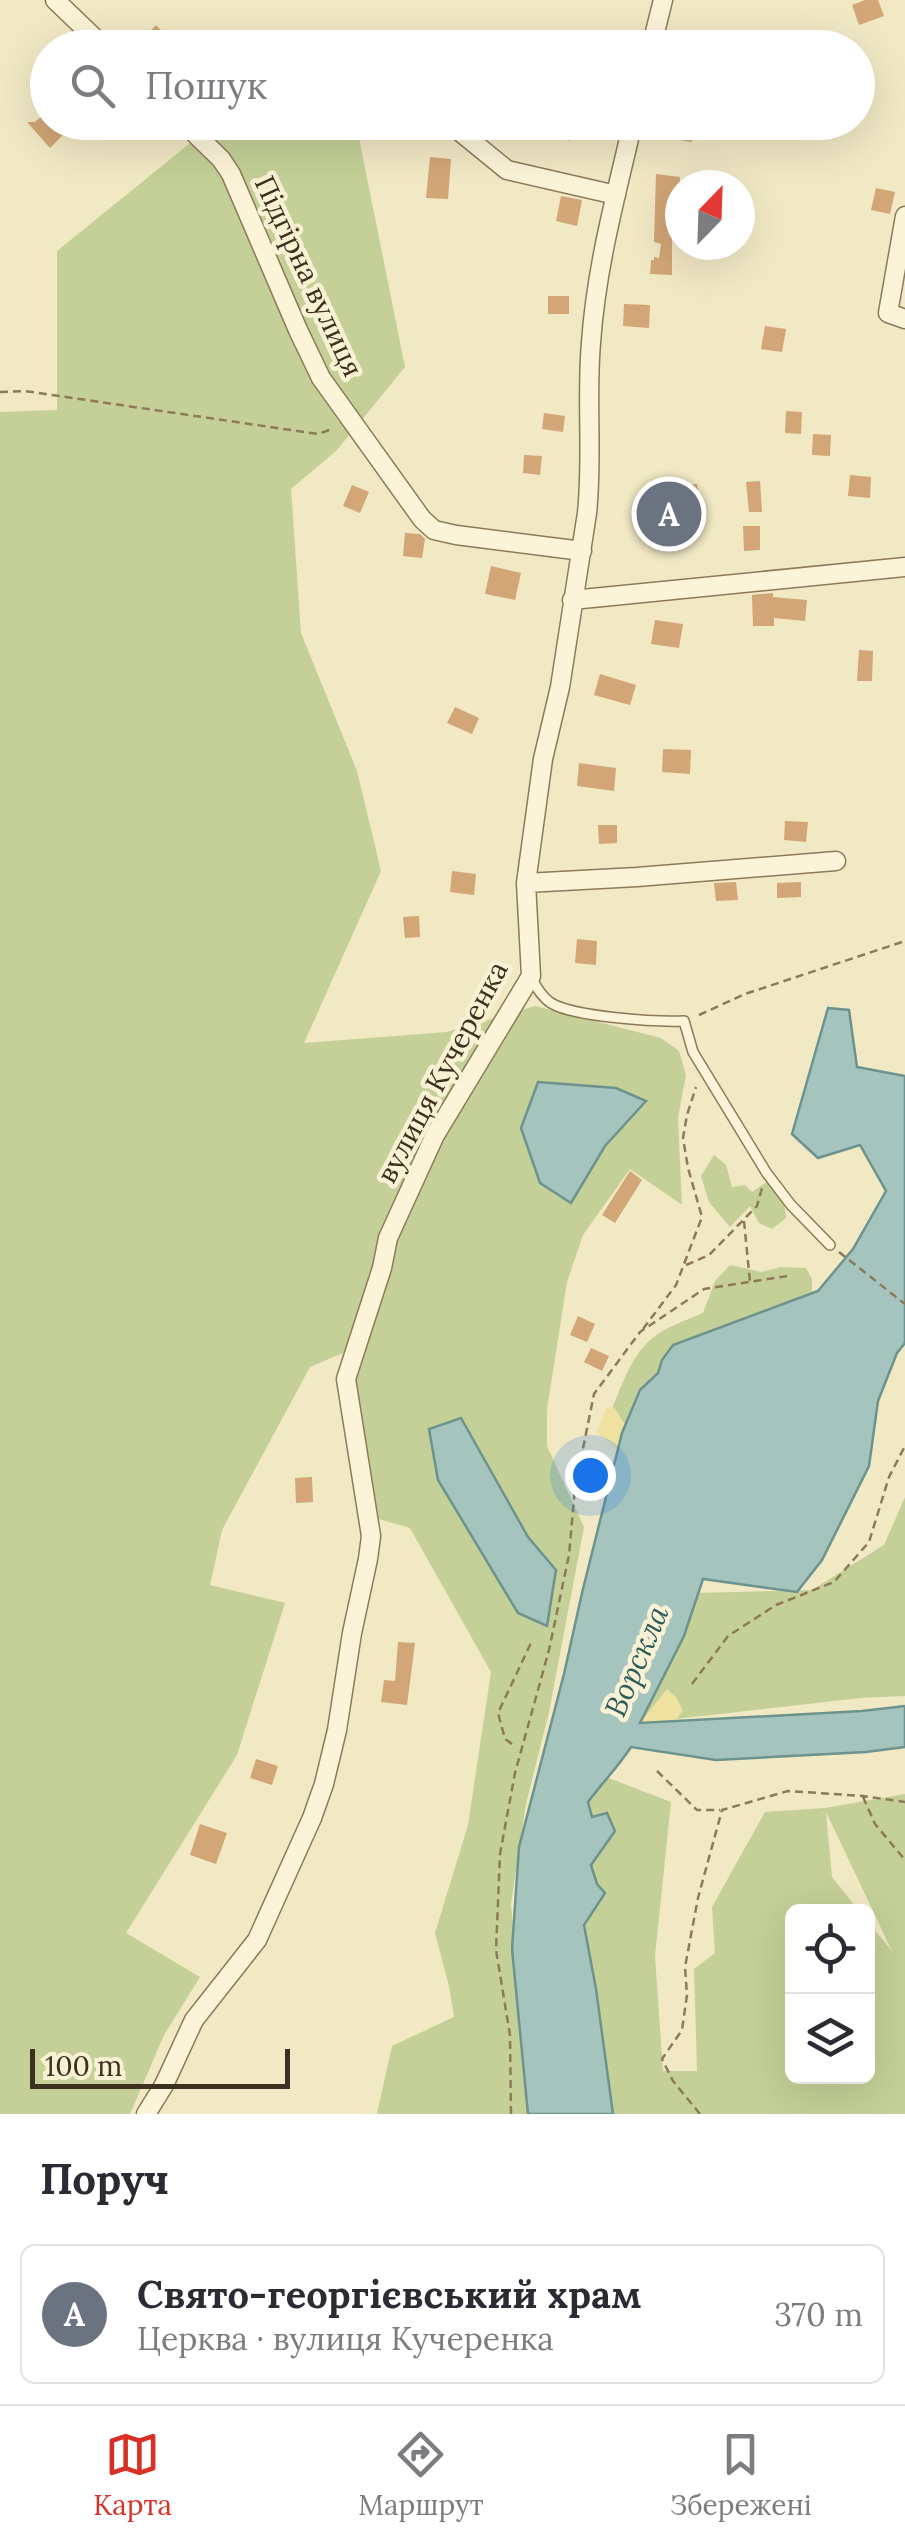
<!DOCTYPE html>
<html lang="uk">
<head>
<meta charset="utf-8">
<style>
  :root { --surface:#fff; --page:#f2f2f3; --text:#2b2b33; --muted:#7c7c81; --line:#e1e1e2; --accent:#d93025 }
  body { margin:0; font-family:Lora,serif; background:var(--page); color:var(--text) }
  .controls { position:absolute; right:30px; bottom:30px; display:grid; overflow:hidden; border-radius:15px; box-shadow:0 10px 40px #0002 }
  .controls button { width:90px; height:90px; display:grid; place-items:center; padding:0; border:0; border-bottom:2px solid var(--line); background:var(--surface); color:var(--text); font:50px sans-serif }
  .compass { position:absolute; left:665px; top:170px; width:90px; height:90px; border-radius:50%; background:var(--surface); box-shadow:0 10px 40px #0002; rotate:23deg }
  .scale { position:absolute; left:30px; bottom:25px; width:260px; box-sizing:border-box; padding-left:10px; border:5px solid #3c301e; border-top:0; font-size:28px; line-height:35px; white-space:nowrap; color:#3c301e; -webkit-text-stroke:8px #f8f1d4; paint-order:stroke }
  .you { position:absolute; left:590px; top:1475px; width:35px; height:35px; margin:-25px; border:8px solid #fff; border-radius:50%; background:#1a73e8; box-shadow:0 0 0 15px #1a73e833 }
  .badge { display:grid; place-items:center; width:65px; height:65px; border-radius:50%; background:var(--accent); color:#fff; font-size:32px; font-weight:700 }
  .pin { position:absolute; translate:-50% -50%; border:5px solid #fff; box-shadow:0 2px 10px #0006 }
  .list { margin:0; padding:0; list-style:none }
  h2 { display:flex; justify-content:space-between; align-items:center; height:130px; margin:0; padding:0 40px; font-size:42px }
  h2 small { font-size:32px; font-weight:400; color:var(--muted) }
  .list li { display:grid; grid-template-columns:65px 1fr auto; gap:30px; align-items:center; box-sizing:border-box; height:140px; margin:0 20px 20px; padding:0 20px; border:2px solid var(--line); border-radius:15px }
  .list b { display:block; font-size:38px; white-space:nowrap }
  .list p { margin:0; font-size:32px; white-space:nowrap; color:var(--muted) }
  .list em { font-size:32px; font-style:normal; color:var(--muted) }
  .icon { flex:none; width:55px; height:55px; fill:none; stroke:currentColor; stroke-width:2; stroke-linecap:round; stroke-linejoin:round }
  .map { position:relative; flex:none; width:905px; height:2114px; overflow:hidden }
  .search { position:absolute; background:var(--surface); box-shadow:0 10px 40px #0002; left:30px; right:30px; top:30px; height:110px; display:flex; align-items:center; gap:25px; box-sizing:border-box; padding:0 35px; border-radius:55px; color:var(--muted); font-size:38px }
  .sheet { height:290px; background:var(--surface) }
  nav { display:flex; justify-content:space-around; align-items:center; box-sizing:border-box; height:140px; border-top:2px solid var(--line); background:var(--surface); font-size:28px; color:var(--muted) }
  nav a { display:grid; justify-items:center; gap:5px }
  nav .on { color:var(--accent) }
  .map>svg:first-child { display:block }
</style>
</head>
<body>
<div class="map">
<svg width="905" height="2114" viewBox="0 0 905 2114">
  <rect width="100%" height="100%" fill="#f1e8c4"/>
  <!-- green -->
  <path fill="#c4d097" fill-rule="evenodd" d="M215 123H356L405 367 337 450 291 489 301 633 357 771 381 871 304 1043 447 1032 535 1006 661 1038 679 1051 686 1075 678 1118 682 1205 630 1169 583 1235 567 1282 547 1409V1446L584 1527 549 1712 526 1804 511 1904 528 2114H377L392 2046 454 2017 449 1986 435 1933 468 1825 491 1672 410 1528 379 1519 360 1410 345 1352 310 1367 222 1530 210 1585 285 1603 237 1755 126 1933 200 1977 164 2035 130 2114H0V412L57 410V251Z
    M714 1155 726 1165 732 1187 745 1185 752 1192 768 1181 783 1194 786 1218 772 1229 759 1223 750 1206 730 1227 709 1202 701 1176Z
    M730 1265 762 1272 780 1267 806 1268 812 1279V1292L673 1345 662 1360 658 1373 640 1390 625 1425 613 1406C622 1385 630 1360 647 1343 661 1328 685 1321 703 1313L715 1281Z
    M905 1497V1696L860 1698 640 1723 698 1593 812 1590 884 1545Z
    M606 1777 671 1802 655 1956 663 2071H697L694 1969 715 1953 712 1907 765 1812 825 1808 905 1794V2114H613L596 1989 584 1925 605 1893 597 1884 591 1865 615 1831 592 1817 588 1802ZM826 1812 892 1951 868 1922V2076H792V1912L859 1911 832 1877Z"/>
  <!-- sand -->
  <path fill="#efe1a0" d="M613 1406 625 1425 616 1450 597 1432 606 1409Z
    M667 1689 676 1697 683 1711 674 1722 640 1723Z"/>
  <!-- water -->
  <path fill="#a6c4be" stroke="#6c938d" stroke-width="2.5" d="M828 1008 849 1010 857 1067 905 1076V1343L897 1353 878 1401 869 1466 822 1560 797 1592 703 1579 684 1636 640 1723 862 1711 905 1706V1747L866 1752 716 1760 631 1747C618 1767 602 1783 588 1802L592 1817 607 1813 615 1831 591 1865 597 1884 605 1893 584 1925 596 1989 613 2114H528L512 1949 519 1847 564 1674 582 1593 622 1433 640 1390 658 1373 662 1360 673 1345 818 1291 853 1249 886 1191 860 1145 818 1158 792 1134Z
    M538 1082 616 1088 646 1101 605 1146 571 1203 540 1183 521 1128Z
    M461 1418 528 1537 556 1570 547 1626 518 1613 438 1480 429 1429Z"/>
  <!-- building -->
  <path fill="#d2a677" d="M865 0H878L884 16 859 25 852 5Z
    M156 25 178 48H150L142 40Z
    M48 111V122H57L66 132 50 148 27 122H35Z
    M551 122H574L570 141 548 135Z
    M674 122H694L692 142 672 139Z
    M430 157 451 159 448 199 426 198Z
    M656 174 680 177V196L672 195V275L650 274 651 260H654V257L659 258 661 244 654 242Z
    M876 188 895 192 890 214 871 210Z
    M561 196 582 200 577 226 556 221Z
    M548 296H569V314H548Z
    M624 304 650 305 649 328 623 326Z
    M765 326 786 329 782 352 761 349Z
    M786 411 802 412 801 434 785 433Z
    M544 413 565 416 563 432 542 429Z
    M813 434 831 435 830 456 812 455Z
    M524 455 542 456 540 475 523 473Z
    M850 475 871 477 870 498 848 496Z
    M760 481 762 512H749L746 482Z
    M697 484 702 531 652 536 651 531 643 527 639 520 637 504 647 492V489Z
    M352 485 369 492 360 513 343 506Z
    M743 526H760V550L744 551Z
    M405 533 420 534 425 539 422 558 403 556Z
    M491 566 521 573 515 600 485 594Z
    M773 593V597L807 600 805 621 774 618V626H753L752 595Z
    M655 620 683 624 679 648 651 644Z
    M859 650 873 651 872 681H857Z
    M600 674 636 685 630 705 594 695Z
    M455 707 479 718 472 734 447 723Z
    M663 749 691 750 690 774 662 772Z
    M579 763 616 768 614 791 577 786Z
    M785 821 808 822 806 842 784 840Z
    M598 825H617V843L599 844Z
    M452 871 476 874 474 895 450 892Z
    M736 882 738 900 716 901 714 883Z
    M801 882V897L777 898V883Z
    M419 916 420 937 405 938 403 917Z
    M577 939 597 941 596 965 575 963Z
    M630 1171 642 1180 615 1223 602 1215Z
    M578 1316 595 1324 587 1342 570 1335Z
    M591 1348 609 1356 602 1371 584 1362Z
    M312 1477 313 1502 296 1503 295 1478Z
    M398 1642 415 1643 407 1705 381 1702 384 1680 395 1681Z
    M256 1759 278 1766 272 1785 250 1778Z
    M200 1824 227 1833 216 1864 190 1855Z"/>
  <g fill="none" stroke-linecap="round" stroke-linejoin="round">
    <!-- service casing -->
    <g stroke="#8d7a59" stroke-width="12">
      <path id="service" d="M532 979C537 988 542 997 551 1003 574 1017 655 1022 684 1021L693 1052 766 1172 791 1205 830 1245"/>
    </g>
    <!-- minor casing -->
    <g stroke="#8d7a59" stroke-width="21">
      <path id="minor" d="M55 0 105 48
        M651 48 663 0
        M183 122 221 159 231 174 298 330 321 378 422 519 434 530 456 535 582 551
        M458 130 507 170 616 195
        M905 216 888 313 905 319
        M572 600 905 567
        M526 883 637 877 836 861
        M146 2114 164 2085 194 2020 257 1940 312 1818 324 1784 337 1730 352 1633 368 1559 371 1536 346 1379 382 1268 388 1238 435 1135 531 976 526 883 543 759 560 687 587 513C593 456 586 399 591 343 596 268 616 195 633 122"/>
    </g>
    <!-- path -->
    <path stroke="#8d7a59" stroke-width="2.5" stroke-dasharray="8 5" stroke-linecap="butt" d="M0 392 25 391 318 434 332 429
      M699 1015 745 994 905 941
      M744 1221 750 1282
      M839 1252 905 1304
      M686 1265 709 1255 757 1206 762 1188
      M643 1329 676 1285 702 1217 688 1168 683 1138 687 1115 696 1087
      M692 1684 728 1636 776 1605 834 1582 869 1542 889 1477 905 1446
      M512 1744 505 1739 498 1713 531 1643
      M657 1771 697 1810H720
      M863 1797 875 1824 905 1860
      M511 2114 510 2035 496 1950 500 1854 515 1773 549 1650 569 1555 575 1488 594 1394 640 1332 704 1289 788 1276
      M700 2114 673 2081 662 2059 682 2030 687 1995 685 1967 698 1898 722 1810 788 1791 863 1796 905 1802"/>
    <!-- service -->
    <use href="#service" stroke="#fbf4d8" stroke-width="9"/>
    <!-- minor -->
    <use href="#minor" stroke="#fbf4d8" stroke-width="18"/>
  </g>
  <g text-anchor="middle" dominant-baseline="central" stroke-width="9" stroke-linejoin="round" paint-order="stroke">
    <!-- street labels -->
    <g font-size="28" fill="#3c301e" stroke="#f8f1d4">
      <text transform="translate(309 276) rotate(65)">Підгірна вулиця</text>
      <text transform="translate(442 1072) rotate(-62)">вулиця Кучеренка</text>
    </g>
    <!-- water labels -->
    <g font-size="30" font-style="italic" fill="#2c5c5d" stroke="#f8f1d4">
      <text transform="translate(636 1661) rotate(-67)">Ворскла</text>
    </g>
  </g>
</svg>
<div class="controls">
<button><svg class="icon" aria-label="locate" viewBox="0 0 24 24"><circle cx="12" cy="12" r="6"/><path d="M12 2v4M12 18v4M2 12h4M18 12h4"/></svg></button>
<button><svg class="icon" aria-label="layers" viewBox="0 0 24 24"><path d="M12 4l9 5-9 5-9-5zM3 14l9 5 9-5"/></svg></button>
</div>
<svg class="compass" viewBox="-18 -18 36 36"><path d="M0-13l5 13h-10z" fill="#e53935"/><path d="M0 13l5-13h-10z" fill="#7c7c81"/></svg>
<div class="scale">100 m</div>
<div class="you"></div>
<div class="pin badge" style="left:669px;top:514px;background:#6b7280">A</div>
<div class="search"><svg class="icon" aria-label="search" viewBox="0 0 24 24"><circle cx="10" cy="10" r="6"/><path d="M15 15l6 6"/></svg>Пошук</div>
</div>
<section class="sheet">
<h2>Поруч<small></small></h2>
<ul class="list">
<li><span class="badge" style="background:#6b7280">A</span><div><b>Свято-георгієвський храм</b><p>Церква · вулиця Кучеренка</p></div><em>370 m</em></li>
</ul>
</section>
<nav>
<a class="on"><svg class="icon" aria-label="map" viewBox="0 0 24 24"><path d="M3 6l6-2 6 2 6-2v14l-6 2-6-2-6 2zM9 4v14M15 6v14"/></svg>Карта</a>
<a><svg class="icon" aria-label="directions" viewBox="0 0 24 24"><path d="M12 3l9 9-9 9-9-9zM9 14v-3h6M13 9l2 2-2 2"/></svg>Маршрут</a>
<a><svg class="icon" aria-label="saved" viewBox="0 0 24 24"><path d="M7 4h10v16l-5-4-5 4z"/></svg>Збережені</a>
</nav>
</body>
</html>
